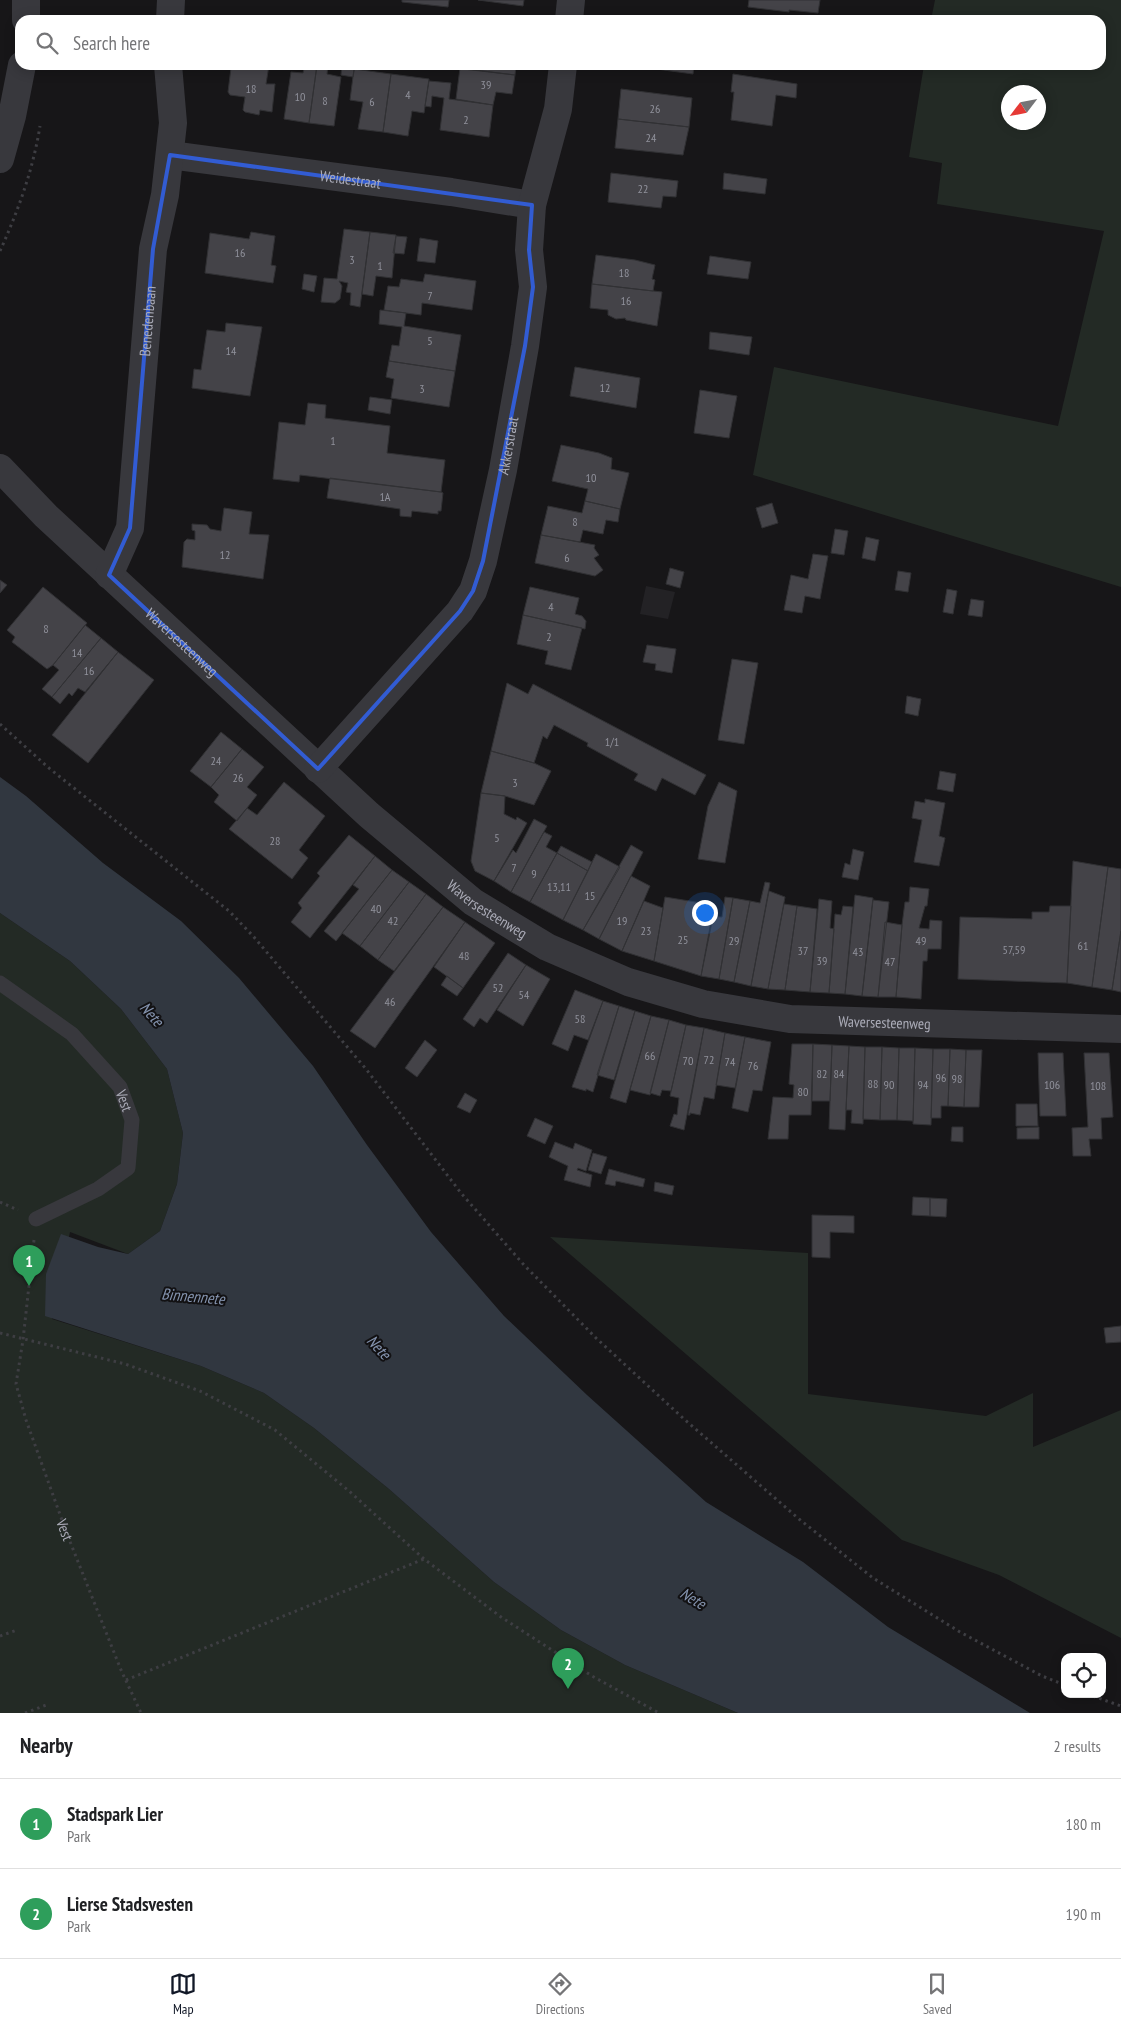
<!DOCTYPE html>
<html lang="en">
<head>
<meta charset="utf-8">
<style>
  :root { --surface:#fff; --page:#f2f2f2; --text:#202124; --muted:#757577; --line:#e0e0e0; --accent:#111827 }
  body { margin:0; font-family:"PT Sans Narrow",sans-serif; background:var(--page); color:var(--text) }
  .controls { position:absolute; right:15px; bottom:15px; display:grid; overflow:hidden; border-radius:10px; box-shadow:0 2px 12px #0003 }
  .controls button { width:45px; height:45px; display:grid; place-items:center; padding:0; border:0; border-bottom:1px solid var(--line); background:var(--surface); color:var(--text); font:25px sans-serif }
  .compass { position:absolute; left:1001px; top:85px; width:45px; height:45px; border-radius:50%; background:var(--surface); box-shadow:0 2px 12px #0003; rotate:238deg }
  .you { position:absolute; left:704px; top:912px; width:18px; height:18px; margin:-12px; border:4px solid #fff; border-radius:50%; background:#1a73e8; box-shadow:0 0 0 8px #1a73e833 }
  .badge { display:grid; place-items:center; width:32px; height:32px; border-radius:50%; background:var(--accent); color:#fff; font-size:16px; font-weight:700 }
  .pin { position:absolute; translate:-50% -41px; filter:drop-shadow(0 1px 2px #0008) }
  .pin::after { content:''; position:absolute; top:26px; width:18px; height:15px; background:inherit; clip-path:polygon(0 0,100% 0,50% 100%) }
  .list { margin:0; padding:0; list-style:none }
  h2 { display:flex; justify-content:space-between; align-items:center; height:65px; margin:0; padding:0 20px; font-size:21px }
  h2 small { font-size:16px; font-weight:400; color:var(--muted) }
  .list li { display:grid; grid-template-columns:32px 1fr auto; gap:15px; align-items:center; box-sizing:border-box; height:90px; padding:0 20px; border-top:1px solid var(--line) }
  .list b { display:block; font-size:19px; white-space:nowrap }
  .list p { margin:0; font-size:16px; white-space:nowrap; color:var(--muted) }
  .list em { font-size:16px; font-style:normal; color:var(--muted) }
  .icon { flex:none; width:28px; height:28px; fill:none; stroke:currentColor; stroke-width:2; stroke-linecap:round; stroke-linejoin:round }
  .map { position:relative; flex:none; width:1121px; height:1713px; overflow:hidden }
  .search { position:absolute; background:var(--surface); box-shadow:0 2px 12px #0003; left:15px; right:15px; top:15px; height:55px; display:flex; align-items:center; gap:12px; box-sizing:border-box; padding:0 18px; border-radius:15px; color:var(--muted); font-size:19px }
  .sheet { height:245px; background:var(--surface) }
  nav { display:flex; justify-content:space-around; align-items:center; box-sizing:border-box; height:70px; border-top:1px solid var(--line); background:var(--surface); font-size:14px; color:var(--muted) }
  nav a { display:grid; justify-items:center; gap:2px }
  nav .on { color:var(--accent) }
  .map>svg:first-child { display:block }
</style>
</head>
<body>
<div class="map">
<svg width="1121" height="1713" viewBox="0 0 1121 1713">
  <rect width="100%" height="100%" fill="#171618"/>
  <!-- built -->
  <path fill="#232225" d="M646 586 675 592 668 619 640 614Z"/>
  <!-- green -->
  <path fill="#232a25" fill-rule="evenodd" d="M935 0H1121V587L753 475 774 367 1058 426 1104 231 937 204 942 163 909 157 924 65H1101V20H931ZM1008 92H1038V122H1008Z
    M0 913 70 961 121 1009 167 1069 183 1133 177 1184 160 1231 128 1254 70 1232 52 1319 201 1366 264 1393 314 1428 389 1489 494 1582 561 1630 625 1665 738 1713H0Z
    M550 1237 808 1253V1394L986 1416 1033 1393V1447L1121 1410V1638L999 1575 902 1540Z"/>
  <!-- water -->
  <path fill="#313740" d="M0 777 26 796 103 863 181 921 239 978 313 1066 367 1145 431 1232 504 1316 587 1395 706 1502 803 1562 888 1627 1030 1713H738L625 1665 561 1630 494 1582 389 1489 314 1428 264 1393 201 1366 45 1316 46 1274 61 1234 98 1247 128 1254 160 1231 177 1184 183 1133 167 1069 121 1009 70 961 0 913Z"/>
  <!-- building -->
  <path fill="#444348" stroke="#313134" d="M402 0H449L448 7 402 2Z
    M478 0H524L523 6Z
    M749 0H820L818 13 789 10V12L748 7Z
    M223 65H269L266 84H275L272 112 260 110 259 115 245 112 243 110 245 97 230 95 228 92 231 68 223 67Z
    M305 65H317L309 123 284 119 291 72 303 73Z
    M317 65H328L327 74 341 77 334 126 309 123Z
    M342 65H355L353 77 341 75Z
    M446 65H516L515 75 446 67Z
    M627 65H694L693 74Z
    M460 68 515 75 512 94 496 92 493 105 456 99Z
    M354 69 391 74 383 132 358 129 363 102 350 100Z
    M391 74 429 79 424 113 412 111 408 136 383 132Z
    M733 74 797 84 796 98 776 95 772 126 731 120 734 92H731Z
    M429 81 451 83 449 99 493 105 489 137 440 130 444 98 432 96 431 107 425 106Z
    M621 89 692 98 689 127 618 119Z
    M618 119 689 127 683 155 615 148Z
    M611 173 678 181 676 197 663 196 661 208 608 202Z
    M724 173 767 179 765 194 723 189Z
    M344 229 370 232 360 307 350 305 351 293 346 292 348 283 339 281 342 286 340 299 335 303 321 302 324 278 337 279Z
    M251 232 275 236 271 265 276 266 273 283 205 273 210 233 249 239Z
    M370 232 396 235 392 278 376 276 373 296 362 294Z
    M396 236 407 237 404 254 393 253Z
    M420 238 438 241 435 263 417 261Z
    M596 255 635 260 655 265 652 279 655 280 653 291 592 284Z
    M710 256 751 262 748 279 707 274Z
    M304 274 317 276 314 292 302 289Z
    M425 274 476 281 472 310 422 303 421 315 384 310 388 286 399 287 401 279 423 282Z
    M592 284 662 292 657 326 626 320 625 318 616 319 608 315V310L590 308Z
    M380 310 406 313 404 326 461 335 455 371 389 361 392 345 399 346 402 327 379 324Z
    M226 323 262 327 250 396 192 388 194 369 201 370 207 330 225 332Z
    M710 332 752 337 749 355 709 349Z
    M389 361 455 371 449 407 391 398 394 379 386 377Z
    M575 367 640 378 636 408 570 396Z
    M700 390 737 396 729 438 694 433Z
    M370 397 392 400 390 414 368 410Z
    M308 403 326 405 325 418 390 426 387 453 445 460 441 492 300 475 299 482 273 479 279 422 305 425Z
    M561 445 599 453 612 458 611 469 629 473 620 509 585 501 588 489 552 481Z
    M330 478 441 492 443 493 441 511H438V514L412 511 411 517 400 516V509L327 498Z
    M585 501 620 509 618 522 606 520 603 534 583 530 580 542 541 535 548 506 582 513Z
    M772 503 778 523 762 528 756 508Z
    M224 508 252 512 249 534 269 535 263 579 182 567 184 542 187 539 195 540V531L192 530V524L207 525 210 529 221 531Z
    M835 529 848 531 844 555 831 553Z
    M541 535 595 545 594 548 599 555 594 558 603 570 595 576 535 563Z
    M866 537 879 540 875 561 862 558Z
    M813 554 828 556 820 599 805 596 802 613 784 610 791 575 808 579Z
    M670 568 684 572 680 588 666 584Z
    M898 571 911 573 908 592 895 590Z
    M0 580 7 585 0 593Z
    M43 587 87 623 53 665 47 669 12 642 15 637 7 630Z
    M530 587 579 598 575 614 582 616 586 621 585 629 523 615Z
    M947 589 957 591 953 614 943 612Z
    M971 599 984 601 982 617 968 615Z
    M523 615 582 628 571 670 545 664 548 651 517 644Z
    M85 625 101 638 52 697 42 689 59 670 53 665Z
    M101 638 118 652 85 692 78 688 72 696 69 693 60 704 52 697Z
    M647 645 676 649 672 673 655 670 656 664 643 662Z
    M118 652 154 680 88 763 52 735Z
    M732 659 758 663 744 744 718 740Z
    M507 683 528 694 533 684 706 775 695 795 662 778 656 791 634 780 638 774 587 746 588 743 554 725 547 739 543 736 534 763 491 751Z
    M907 696 921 699 918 716 905 713Z
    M221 732 242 749 211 787 190 771Z
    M242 749 264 767 247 787 257 795 237 821 214 802 219 795 211 787Z
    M491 751 534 763 551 771 534 805 505 796 481 793Z
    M940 771 956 774 953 792 937 789Z
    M284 782 325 816 299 850 308 858 292 879 229 829 247 808 257 815Z
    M719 782 737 791 725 863 698 859 708 806Z
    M481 793 505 796 504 814 516 820 517 817 527 823 494 881 475 871 471 861Z
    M925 799 945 803 939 836 945 838 939 866 914 862 922 820 912 818 915 801 925 803Z
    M534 819 547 826 511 892 494 881 513 850 516 853Z
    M544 832 552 836 546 847 557 853 530 902 511 892Z
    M349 835 375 856 310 938 291 922 302 908 298 903 320 876 317 873Z
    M631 845 643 852 599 939 583 930Z
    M561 846 592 862 588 871 557 853Z
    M853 849 864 852 858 880 842 877 845 863 850 865Z
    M557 853 588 871 563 920 530 902Z
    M596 854 620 867 583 930 563 920Z
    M375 856 392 870 336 941 324 931 359 889 353 885Z
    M1073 861 1108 867 1092 987 1067 983Z
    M1108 867 1121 869V931L1112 990 1092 987Z
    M392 870 409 882 360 946 342 933Z
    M631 876 650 886 622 951 599 939Z
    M409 882 426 894 378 960 360 946Z
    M765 882 770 883 751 986 734 982 750 901 760 903Z
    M910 887 929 889 927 906H925L919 928 929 929 930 920 942 921 941 949H928L927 961H923L921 999 896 997 902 925 905 902H909Z
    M769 891 785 897 768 989 751 986Z
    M426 894 443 907 394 971 378 960Z
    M855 895 873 898 862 996 845 994Z
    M665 897 714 905 701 976 654 961Z
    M725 897 733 898 719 979 701 976 713 917H722Z
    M733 898 750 901 734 982 719 979Z
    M819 899 832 901 830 928 834 929 829 993 810 992Z
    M873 900 889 902 878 997 862 996Z
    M644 901 663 908 654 961 622 951Z
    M784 904 797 906 785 990 768 989Z
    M797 906 817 909 810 992 785 990Z
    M843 906 853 907 845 994 829 993 835 914 841 915Z
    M1050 906H1071L1067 983 958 979 960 917 1032 919V912H1049Z
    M443 907 465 922 375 1048 350 1031Z
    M465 922 495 943 463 988 434 967Z
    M885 922 902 925 896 997H878Z
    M1121 931V992L1112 990Z
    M508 953 526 965 487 1023 480 1018 474 1027 463 1019Z
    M526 965 550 979 523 1026 497 1010Z
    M447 976 463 988 457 996 441 985Z
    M575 990 603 1001 588 1040 574 1035 568 1051 552 1044Z
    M603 1001 619 1006 593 1092 586 1089V1091L572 1087Z
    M619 1006 635 1011 614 1080 597 1075Z
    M635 1011 651 1016 626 1103 610 1098Z
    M651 1016 669 1020 650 1095 630 1090Z
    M669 1020 686 1025 671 1091 662 1090 660 1096 650 1093Z
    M686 1025 704 1028 684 1130 670 1126 674 1114 677 1115 679 1098 670 1096Z
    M704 1028 725 1033 714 1099 704 1097 700 1115 690 1113V1115H688Z
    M725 1033 745 1037 735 1088 716 1085Z
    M745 1037 771 1042 762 1091 753 1090 748 1112 732 1108Z
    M425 1040 437 1050 417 1077 405 1068Z
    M792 1044H813L811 1115H789L788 1139H768L773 1097 793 1098 794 1085 789 1084Z
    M813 1044 832 1045 830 1101H812Z
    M832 1045 849 1046 845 1130 829 1129Z
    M849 1046 865 1047 863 1124 851 1123 852 1110H846Z
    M865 1047H882L880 1120 863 1119Z
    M882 1047 899 1048 897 1120H880Z
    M899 1048H915L913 1121 897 1120Z
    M915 1048 933 1049 931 1125 913 1124Z
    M933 1049H950L948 1106H941V1118H931Z
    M950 1049 966 1050 964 1107 948 1106Z
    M966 1050H982L979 1107H964Z
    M1038 1053H1063L1066 1116H1040Z
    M1084 1053H1109L1113 1117 1101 1118 1102 1139H1089L1091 1156H1073L1072 1128 1088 1127Z
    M465 1093 477 1100 470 1113 457 1107Z
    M1016 1104H1037L1038 1126H1016Z
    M535 1118 553 1126 545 1144 527 1136Z
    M952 1127H963V1142L951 1141Z
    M1039 1127V1139H1017V1128Z
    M555 1142 573 1149 575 1143 592 1150 586 1171 578 1168 577 1170 592 1175 590 1187 564 1180 568 1166 549 1157Z
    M593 1153 607 1157 601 1174 588 1170Z
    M609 1169 645 1179 643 1187 616 1181 615 1186 605 1184Z
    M655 1182 674 1186 672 1195 654 1191Z
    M913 1197 930 1198V1216L912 1215Z
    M930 1198 947 1199 946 1217 930 1216Z
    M812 1215 854 1216V1233L830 1232V1258L812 1257Z
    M1121 1326V1342L1106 1343 1104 1328Z"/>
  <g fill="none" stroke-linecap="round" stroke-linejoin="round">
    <!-- path -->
    <g stroke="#3e3e43" stroke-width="3" stroke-dasharray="2.5 4" stroke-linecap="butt">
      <path d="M0 251C18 211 33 170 40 126"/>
      <path d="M0 724 50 769 229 911 253 936 366 1069 461 1193 524 1265 596 1338 684 1419 799 1519 873 1578 960 1632 1042 1676 1065 1685"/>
      <path d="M0 1202 18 1210"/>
      <path id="s1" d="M34 1240 23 1340 16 1384 26 1420 67 1534 121 1670 141 1713"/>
      <path d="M0 1333 125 1364 200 1391 275 1430 349 1491 424 1559 501 1617 592 1676 659 1713"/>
      <path d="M0 1636 17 1630"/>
      <path d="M126 1680 424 1559"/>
      <path d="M1087 1694 1121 1706"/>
      <path d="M25 1713 49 1704"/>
    </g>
    <!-- service -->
    <path stroke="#38383d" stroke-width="15" id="s2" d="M0 983 72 1034 120 1087 132 1120 128 1168 98 1189 36 1219"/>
    <!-- minor -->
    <g stroke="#38383d" stroke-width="28">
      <path d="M170 20 171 0"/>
      <path d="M569 20 571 0"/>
      <path id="s3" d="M170 155 451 192 532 205"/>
      <path id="s4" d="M0 468 46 516 369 815 473 902 547 947 628 982 703 1004 790 1019 1121 1029"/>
      <path id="s5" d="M109 575 130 528 153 249 165 195 173 123 168 65"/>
      <path id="s6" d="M318 769 460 611 473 591 483 561 503 470 525 346 533 287 529 250 532 205 558 109 563 65"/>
    </g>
    <!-- tertiary -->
    <path stroke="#38383d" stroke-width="28" d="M26 20V0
      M0 159 12 116 22 65"/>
  </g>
  <!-- marked area -->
  <path fill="none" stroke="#325cd3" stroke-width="4" stroke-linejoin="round" d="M170 155 532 205 529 250 533 287 525 346 483 561 473 591 460 611 318 769 109 575 130 528 153 249Z"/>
  <g text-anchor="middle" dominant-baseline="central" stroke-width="4" stroke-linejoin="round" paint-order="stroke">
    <!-- number labels -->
    <g font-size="12" fill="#90919b">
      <text x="486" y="84">39</text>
      <text x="251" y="88">18</text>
      <text x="408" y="94">4</text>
      <text x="300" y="96">10</text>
      <text x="325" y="100">8</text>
      <text x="372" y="101">6</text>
      <text x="655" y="108">26</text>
      <text x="466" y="119">2</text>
      <text x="651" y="137">24</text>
      <text x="643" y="188">22</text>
      <text x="240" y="252">16</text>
      <text x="352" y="259">3</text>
      <text x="380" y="265">1</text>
      <text x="624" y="272">18</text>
      <text x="430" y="295">7</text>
      <text x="626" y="300">16</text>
      <text x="430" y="340">5</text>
      <text x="231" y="350">14</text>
      <text x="605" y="387">12</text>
      <text x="422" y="388">3</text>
      <text x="333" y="440">1</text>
      <text x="591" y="477">10</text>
      <text x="385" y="496">1A</text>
      <text x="575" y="521">8</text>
      <text x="225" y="554">12</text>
      <text x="567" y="557">6</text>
      <text x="551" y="606">4</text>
      <text x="46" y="628">8</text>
      <text x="549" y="636">2</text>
      <text x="77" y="652">14</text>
      <text x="89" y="670">16</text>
      <text x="612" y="741">1/1</text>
      <text x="216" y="760">24</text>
      <text x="238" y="777">26</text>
      <text x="515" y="782">3</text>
      <text x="497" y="837">5</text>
      <text x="275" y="840">28</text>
      <text x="514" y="867">7</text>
      <text x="534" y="873">9</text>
      <text x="559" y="886">13,11</text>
      <text x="590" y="895">15</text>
      <text x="376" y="908">40</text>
      <text x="393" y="920">42</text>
      <text x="622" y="920">19</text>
      <text x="646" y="930">23</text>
      <text x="683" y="939">25</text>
      <text x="734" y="940">29</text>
      <text x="921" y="940">49</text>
      <text x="1083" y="945">61</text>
      <text x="1014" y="949">57,59</text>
      <text x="803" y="950">37</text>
      <text x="858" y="951">43</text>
      <text x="464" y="955">48</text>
      <text x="822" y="960">39</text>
      <text x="890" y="961">47</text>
      <text x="498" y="987">52</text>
      <text x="524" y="994">54</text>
      <text x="390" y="1001">46</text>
      <text x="580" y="1018">58</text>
      <text x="650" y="1055">66</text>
      <text x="709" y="1059">72</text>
      <text x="688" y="1060">70</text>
      <text x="730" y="1061">74</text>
      <text x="753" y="1065">76</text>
      <text x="822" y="1073">82</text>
      <text x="839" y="1073">84</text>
      <text x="941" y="1077">96</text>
      <text x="957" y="1078">98</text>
      <text x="873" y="1083">88</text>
      <text x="889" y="1084">90</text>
      <text x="923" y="1084">94</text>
      <text x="1052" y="1084">106</text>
      <text x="1098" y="1085">108</text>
      <text x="803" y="1091">80</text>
    </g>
    <!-- street labels -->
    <g font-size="15" fill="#aaabb7" stroke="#121113">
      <text stroke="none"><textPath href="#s3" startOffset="182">Weidestraat</textPath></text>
      <text stroke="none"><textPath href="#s5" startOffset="259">Benedenbaan</textPath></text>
      <text stroke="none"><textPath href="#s6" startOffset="386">Akkerstraat</textPath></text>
      <text stroke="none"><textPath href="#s4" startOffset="252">Waversesteenweg</textPath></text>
      <text stroke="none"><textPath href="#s4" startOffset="658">Waversesteenweg</textPath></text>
      <text stroke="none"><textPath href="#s4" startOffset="1078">Waversesteenweg</textPath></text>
      <text stroke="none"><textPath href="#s2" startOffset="174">Vest</textPath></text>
      <text stroke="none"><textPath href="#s1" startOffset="299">Vest</textPath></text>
    </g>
    <!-- water labels -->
    <g font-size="16" font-style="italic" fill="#8493ae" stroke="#121113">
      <text transform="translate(152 1014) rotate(48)">Nete</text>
      <text transform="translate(193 1296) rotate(5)">Binnennete</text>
      <text transform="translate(379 1347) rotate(47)">Nete</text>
      <text transform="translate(693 1598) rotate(31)">Nete</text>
    </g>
  </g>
</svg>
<div class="controls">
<button><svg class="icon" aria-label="locate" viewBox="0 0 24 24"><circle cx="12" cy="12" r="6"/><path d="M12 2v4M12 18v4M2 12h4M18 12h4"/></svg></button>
</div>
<svg class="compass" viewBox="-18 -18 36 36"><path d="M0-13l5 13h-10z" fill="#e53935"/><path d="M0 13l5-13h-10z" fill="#757577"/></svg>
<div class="you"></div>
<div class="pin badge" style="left:29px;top:1286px;background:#2e9e5b">1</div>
<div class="pin badge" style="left:568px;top:1689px;background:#2e9e5b">2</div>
<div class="search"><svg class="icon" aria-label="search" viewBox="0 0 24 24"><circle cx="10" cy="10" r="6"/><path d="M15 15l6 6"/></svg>Search here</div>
</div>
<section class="sheet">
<h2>Nearby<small>2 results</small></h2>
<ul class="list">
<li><span class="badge" style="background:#2e9e5b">1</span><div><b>Stadspark Lier</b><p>Park</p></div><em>180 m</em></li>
<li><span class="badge" style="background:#2e9e5b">2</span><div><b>Lierse Stadsvesten</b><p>Park</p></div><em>190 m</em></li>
</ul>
</section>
<nav>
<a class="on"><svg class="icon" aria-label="map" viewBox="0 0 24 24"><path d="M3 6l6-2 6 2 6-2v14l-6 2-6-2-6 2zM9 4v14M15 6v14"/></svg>Map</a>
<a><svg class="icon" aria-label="directions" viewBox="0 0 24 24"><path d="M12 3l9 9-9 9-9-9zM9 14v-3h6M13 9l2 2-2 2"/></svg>Directions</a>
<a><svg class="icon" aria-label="saved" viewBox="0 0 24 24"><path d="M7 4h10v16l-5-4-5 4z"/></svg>Saved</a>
</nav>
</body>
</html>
